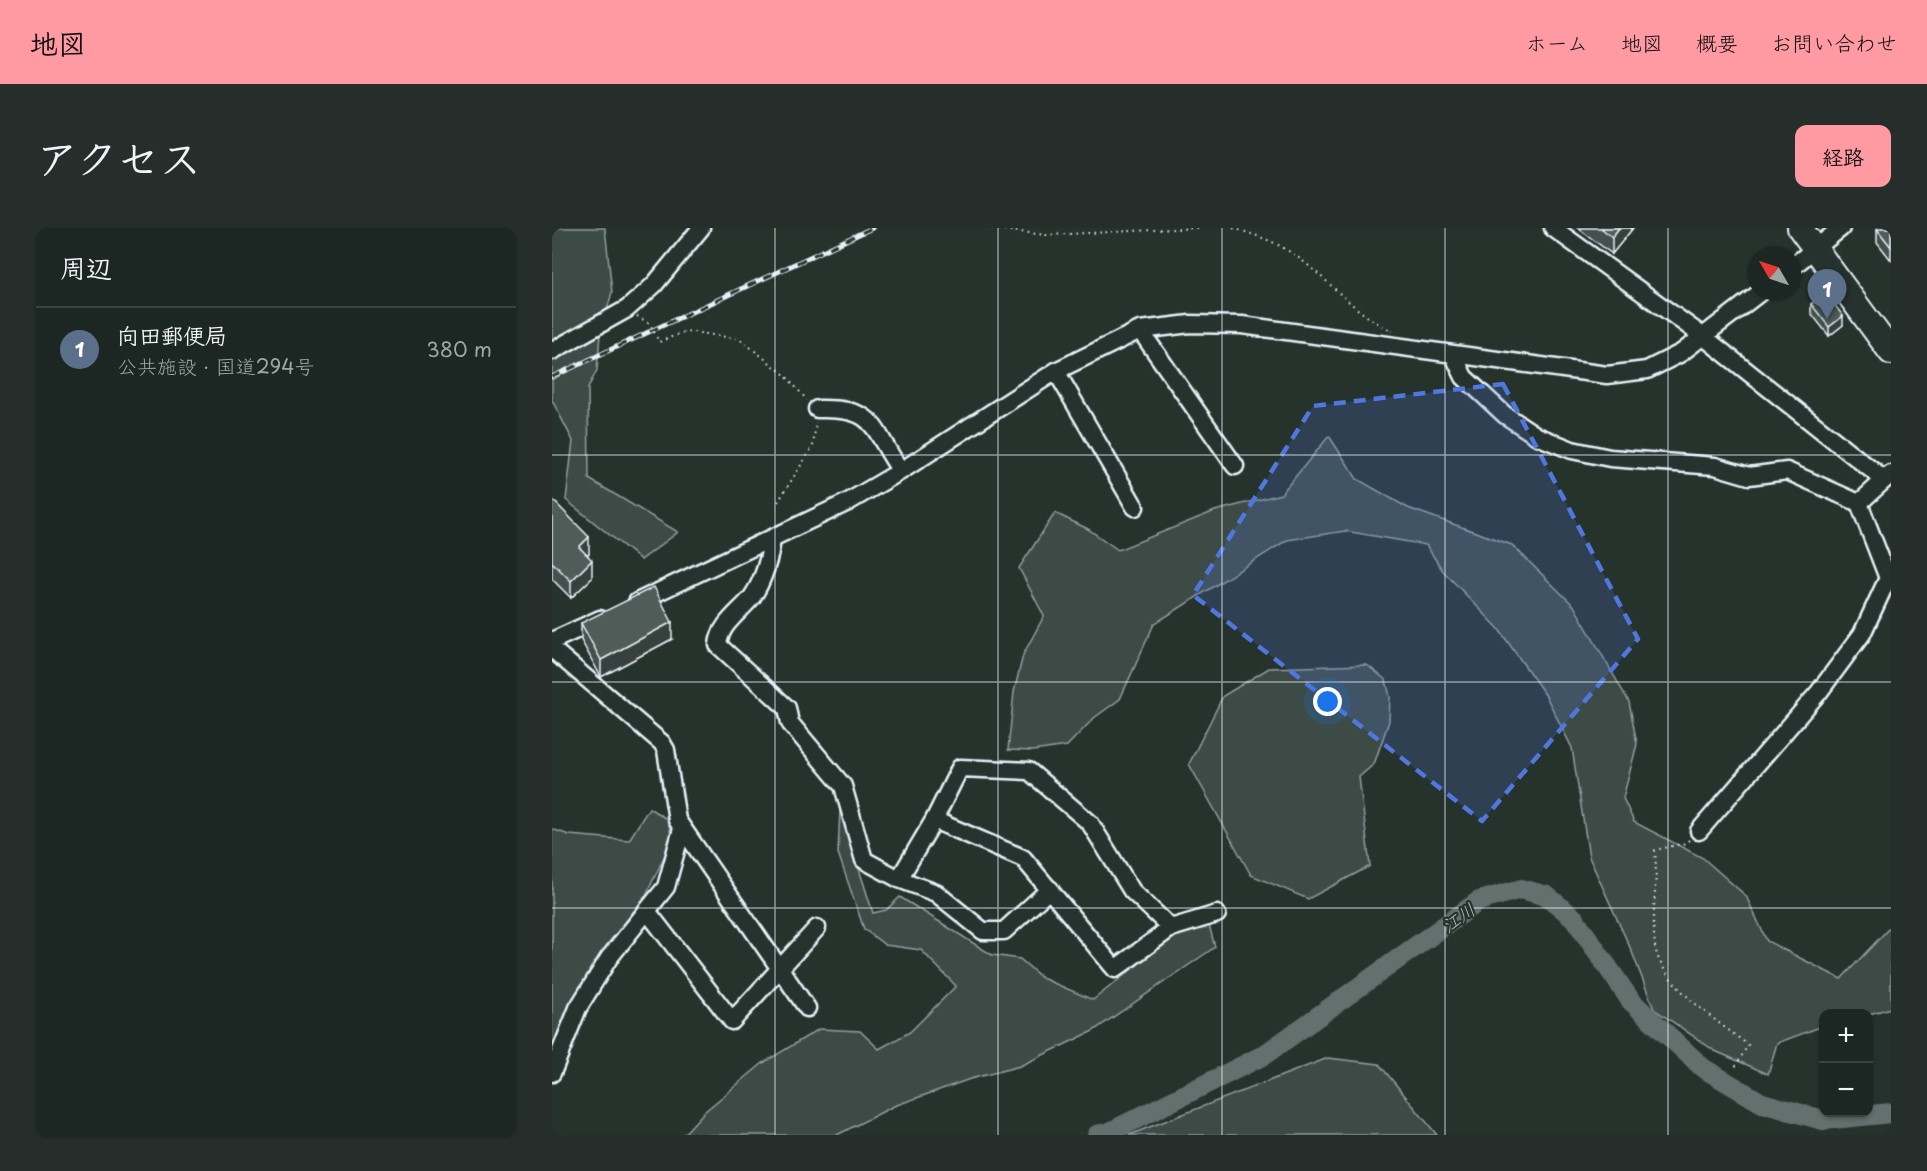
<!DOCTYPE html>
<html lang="ja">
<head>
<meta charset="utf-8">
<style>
  :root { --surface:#1c2622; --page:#252e2a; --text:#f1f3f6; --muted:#a0a5a5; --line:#3a4340; --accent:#ff9aa2 }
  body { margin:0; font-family:"Playpen Sans","Klee One",sans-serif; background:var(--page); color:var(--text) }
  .controls { position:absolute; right:18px; bottom:18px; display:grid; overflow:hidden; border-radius:12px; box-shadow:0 2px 4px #0004 }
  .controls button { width:54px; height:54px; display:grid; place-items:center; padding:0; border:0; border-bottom:2px solid var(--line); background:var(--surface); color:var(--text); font:30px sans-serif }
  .compass { position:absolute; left:1195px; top:18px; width:54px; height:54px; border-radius:50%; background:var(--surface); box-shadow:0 2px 4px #0004; rotate:309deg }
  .you { position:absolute; left:776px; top:474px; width:21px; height:21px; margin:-15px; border:4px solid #fff; border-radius:50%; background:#1a73e8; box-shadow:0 0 0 9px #1a73e833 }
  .badge { display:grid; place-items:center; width:39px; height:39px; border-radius:50%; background:var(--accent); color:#fff; font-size:20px; font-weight:700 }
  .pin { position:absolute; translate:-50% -50px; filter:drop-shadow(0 2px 3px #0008) }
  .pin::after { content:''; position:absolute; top:32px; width:21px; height:18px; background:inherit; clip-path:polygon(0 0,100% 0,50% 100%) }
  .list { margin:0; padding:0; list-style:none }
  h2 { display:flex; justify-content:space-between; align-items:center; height:78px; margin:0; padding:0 24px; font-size:26px }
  h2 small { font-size:20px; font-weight:400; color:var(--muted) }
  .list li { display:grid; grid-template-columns:39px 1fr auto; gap:18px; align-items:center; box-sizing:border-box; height:84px; padding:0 24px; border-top:2px solid var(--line) }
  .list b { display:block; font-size:22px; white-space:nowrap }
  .list p { margin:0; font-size:20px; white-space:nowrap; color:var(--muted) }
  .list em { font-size:20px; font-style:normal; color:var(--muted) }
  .map { position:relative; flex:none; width:1339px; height:907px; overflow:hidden; border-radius:12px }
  header { display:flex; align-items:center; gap:36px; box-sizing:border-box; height:84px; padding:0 30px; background:var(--accent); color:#111 }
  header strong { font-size:28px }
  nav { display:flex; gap:33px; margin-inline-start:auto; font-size:21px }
  .intro { display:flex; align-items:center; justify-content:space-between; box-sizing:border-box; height:144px; padding:0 36px }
  h1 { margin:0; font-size:42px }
  .button { padding:15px 27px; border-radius:12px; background:var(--accent); color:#111; font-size:21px; font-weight:700 }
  main { display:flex; gap:36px; padding:0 36px }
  aside { flex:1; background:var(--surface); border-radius:12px; box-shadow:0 2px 4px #0004 }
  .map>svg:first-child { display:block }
</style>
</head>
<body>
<header>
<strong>地図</strong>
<nav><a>ホーム</a><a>地図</a><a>概要</a><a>お問い合わせ</a></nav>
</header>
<div class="intro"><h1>アクセス</h1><a class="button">経路</a></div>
<main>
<aside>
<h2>周辺<small></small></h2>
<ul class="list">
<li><span class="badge" style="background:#5c6f8a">1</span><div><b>向田郵便局</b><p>公共施設 · 国道294号</p></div><em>380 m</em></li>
</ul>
</aside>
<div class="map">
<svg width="1339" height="907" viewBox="0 0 1339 907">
  <rect width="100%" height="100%" fill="#26332d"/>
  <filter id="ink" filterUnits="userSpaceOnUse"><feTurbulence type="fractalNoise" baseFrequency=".0167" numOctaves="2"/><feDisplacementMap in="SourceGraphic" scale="12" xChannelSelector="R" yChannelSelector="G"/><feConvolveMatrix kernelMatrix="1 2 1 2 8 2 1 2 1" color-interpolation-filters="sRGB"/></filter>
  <g filter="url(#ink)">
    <!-- green -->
    <path fill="#3e4b47" stroke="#939ea0" stroke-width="1.5" d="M0 0H53L60 64 48 107 45 142 36 160 37 251 126 304 89 332 14 272 21 213 0 172Z
      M777 208 805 251 856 280 960 317 1022 378 1077 474 1085 516 1071 570 1082 594 1151 630 1194 668 1215 713 1289 751 1339 698V780L1317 786H1272L1271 798 1225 815 1216 846 1163 823 1102 781 1080 724 1037 629 1020 520 994 468 946 400 891 343 874 317 793 303 735 312 602 396 568 471 542 490 515 518 481 523 456 522 462 464 471 427 492 388 467 340 503 285 536 301 566 322 663 283 729 266Z
      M815 437 834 452 838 469 837 493 822 536 807 549 818 638 756 671 699 647 637 536 671 468 717 440Z
      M97 580 116 592 120 612 94 667 39 739 0 818V601L17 607 77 612Z
      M288 581 321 685 334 682 348 669 440 727 468 731 490 750 541 772 632 700 657 697 663 719 541 803 468 838 418 851 342 878 285 907H131L152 884 211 835 267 801 308 803 327 821 358 804 404 758 369 722 333 717 312 701 286 625Z
      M776 830 827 836 885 907H577Z"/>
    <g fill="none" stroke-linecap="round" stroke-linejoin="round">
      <!-- river -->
      <path stroke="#636f6d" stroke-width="20" d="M545 907 558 904 712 827 927 673 969 661 995 668 1022 690 1079 773 1151 840 1210 875 1271 892 1339 885"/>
      <!-- minor casing -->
      <g stroke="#e8f1f8" stroke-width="21">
        <path id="minor" d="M1001 0 1152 109 1331 251
          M1240 39 1289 0
          M588 102 683 238
          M0 123 75 81 102 57 149 0
          M901 126 912 149 953 187 985 208 1020 222 1058 230 1163 238 1197 248 1235 243 1307 275
          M504 143 583 279
          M265 181C327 179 319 201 349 243
          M220 311C218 330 211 353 200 369 187 385 168 396 166 417L235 480 238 495 291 558 312 632 347 651 384 665 431 703H452L498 661
          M85 374 296 274 349 243 504 143 588 102 638 96 690 97 1055 147 1095 142 1129 125 1210 63
          M0 413 48 391
          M0 421 110 515 114 522 125 592 255 780
          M382 592 471 630 563 741 619 700 665 686
          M1147 603 1267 464 1310 406 1336 350 1307 275 1339 246
          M347 651 382 592 408 540 477 543 538 595 580 663 619 700
          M95 683 180 793 265 700
          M0 845 26 780 57 730 114 659 130 601"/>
      </g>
      <!-- highway casing -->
      <g stroke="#e8f1f8" stroke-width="28">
        <path id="highway" d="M1248 0 1339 124"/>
      </g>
      <!-- path -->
      <path stroke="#e8f1f8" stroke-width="2" stroke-dasharray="1.5 4.5" stroke-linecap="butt" d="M434 0 494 7 645 0
        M681 0C703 7 723 13 741 26 777 50 801 86 841 103
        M85 88 98 96 107 114 134 103 188 111 233 147 255 172
        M226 274 261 218 264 194
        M1137 612 1134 615 1103 622C1106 654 1099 686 1103 718 1108 756 1168 795 1196 817L1182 841"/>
      <!-- minor -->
      <use href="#minor" stroke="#26332d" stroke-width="16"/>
      <!-- highway -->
      <use href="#highway" stroke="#26332d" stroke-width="24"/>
      <!-- rail casing -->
      <g stroke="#e8f1f8" stroke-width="5">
        <path id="rail" d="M0 149 320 0"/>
      </g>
      <!-- rail -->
      <use href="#rail" stroke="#26332d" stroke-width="3" stroke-dasharray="9" stroke-linecap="butt"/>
    </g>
    <!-- wall -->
    <path fill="#454f4d" stroke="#e8f1f8" stroke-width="1.5" d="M1026 0H1081L1060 26Z
      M1339 0V32L1325 14V1Z
      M1259 76 1291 97 1277 108 1259 85Z
      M0 271 37 326 35 328 40 350 19 370 0 351Z
      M29 395 120 411 49 449 29 412Z"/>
    <!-- shaded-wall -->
    <path fill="#38403e" stroke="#e8f1f8" stroke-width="1.5" d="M1067 0H1081L1060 26V9Z
      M1291 88V97L1277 108V99Z
      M37 309V326L27 336V319Z
      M40 332V350L19 370V353Z
      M120 394V411L49 449V432Z"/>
    <!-- building -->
    <path fill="#505c59" stroke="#e8f1f8" stroke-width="1.5" d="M1049 0H1067L1060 9Z
      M1326 0H1339V19L1325 1Z
      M1274 65 1291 88 1277 99 1259 76Z
      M0 271 37 309 27 319 40 332 19 353 0 334Z
      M102 359 120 394 49 432 29 395Z"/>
  </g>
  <!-- marked area -->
  <path fill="#5077e0" fill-opacity="0.2" stroke="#5077e0" stroke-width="4.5" stroke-dasharray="12 8" stroke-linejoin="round" d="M951 156 1086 411 930 593 641 367 761 178Z"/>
  <!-- grid -->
  <path fill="none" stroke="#e8f1f8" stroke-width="1.5" stroke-opacity="0.55" d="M223 0V907M446 0V907M670 0V907M893 0V907M1116 0V907M0 227H1339M0 454H1339M0 680H1339"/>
  <g text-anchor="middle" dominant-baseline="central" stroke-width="4.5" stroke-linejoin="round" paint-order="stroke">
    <!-- water labels -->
    <g font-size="18" font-style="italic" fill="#b3bdc0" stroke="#26332d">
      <text transform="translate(906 689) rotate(-35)">江川</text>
    </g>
  </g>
</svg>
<div class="controls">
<button>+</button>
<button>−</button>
</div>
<svg class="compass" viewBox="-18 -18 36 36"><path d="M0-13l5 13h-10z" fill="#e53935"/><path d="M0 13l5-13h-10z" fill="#a0a5a5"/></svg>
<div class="you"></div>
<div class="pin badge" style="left:1275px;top:91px;background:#5c6f8a">1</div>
</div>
</main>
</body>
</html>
